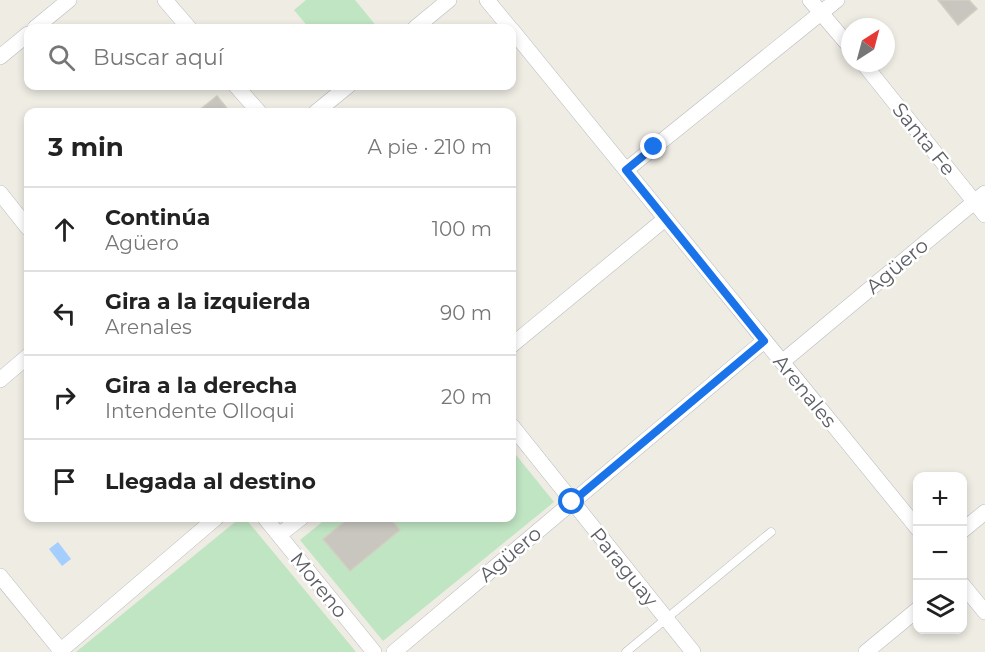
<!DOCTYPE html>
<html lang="es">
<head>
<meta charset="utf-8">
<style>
  :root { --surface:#fff; --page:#f2f2f2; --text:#222; --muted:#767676; --line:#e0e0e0 }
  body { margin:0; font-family:Montserrat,sans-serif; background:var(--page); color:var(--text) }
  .controls { position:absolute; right:18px; bottom:18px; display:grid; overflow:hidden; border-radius:12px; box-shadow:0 3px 9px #0003 }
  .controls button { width:54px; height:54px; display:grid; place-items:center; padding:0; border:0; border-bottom:2px solid var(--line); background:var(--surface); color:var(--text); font:30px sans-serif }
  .compass { position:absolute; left:841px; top:18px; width:54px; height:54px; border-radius:50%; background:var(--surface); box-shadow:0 3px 9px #0003; rotate:36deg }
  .stop { position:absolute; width:18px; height:18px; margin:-14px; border:4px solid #1a73e8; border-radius:50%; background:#fff }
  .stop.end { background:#1a73e8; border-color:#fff; box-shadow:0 2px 6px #0008 }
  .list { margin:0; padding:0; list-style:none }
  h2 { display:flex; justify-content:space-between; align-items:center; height:78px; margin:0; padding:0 24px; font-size:26px }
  h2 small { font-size:20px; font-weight:400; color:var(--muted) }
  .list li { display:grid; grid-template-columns:39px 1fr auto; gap:18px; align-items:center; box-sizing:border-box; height:84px; padding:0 24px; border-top:2px solid var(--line) }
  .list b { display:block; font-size:22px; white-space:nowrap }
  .list p { margin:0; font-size:20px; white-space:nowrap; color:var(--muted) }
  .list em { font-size:20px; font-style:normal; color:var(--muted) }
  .icon { flex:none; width:33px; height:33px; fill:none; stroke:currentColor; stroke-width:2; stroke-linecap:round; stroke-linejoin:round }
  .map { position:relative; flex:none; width:985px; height:652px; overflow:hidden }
  .search { position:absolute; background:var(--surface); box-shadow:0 3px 9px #0003; left:24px; top:24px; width:492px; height:66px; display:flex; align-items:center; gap:15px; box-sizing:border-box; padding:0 21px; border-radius:12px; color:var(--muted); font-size:22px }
  .panel { position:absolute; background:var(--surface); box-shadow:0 3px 9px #0003; left:24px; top:108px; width:492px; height:414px; border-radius:12px }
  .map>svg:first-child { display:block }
</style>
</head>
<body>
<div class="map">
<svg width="985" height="652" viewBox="0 0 985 652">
  <rect width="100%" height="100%" fill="#eeece3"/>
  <!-- green -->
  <path fill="#c0e5c3" d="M306 0H355L378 28H309L294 10Z
    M512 450 554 502 383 641 300 540 327 518H512Z
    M240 518H245L356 652H76Z"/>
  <!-- water -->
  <path fill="#a3cefe" d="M58 542 71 559 62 566 49 549Z"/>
  <!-- building -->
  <path fill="#c9c6c0" stroke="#d2cfc1" stroke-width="1.5" d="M938 0H969L977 9 958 25Z
    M217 96 230 112H197Z
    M349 518H390L400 530 350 571 323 539Z"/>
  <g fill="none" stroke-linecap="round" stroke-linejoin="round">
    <!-- service casing -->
    <g stroke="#b8babf" stroke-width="9">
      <path id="service" d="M626 652 771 532"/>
    </g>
    <!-- minor casing -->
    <g stroke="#b8babf" stroke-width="16">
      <path id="minor" d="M165 0 189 28
        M487 0 510 28
        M810 0 850 47
        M35 28 69 0
        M415 28 449 0
        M512 30 918 529
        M0 57 28 34
        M863 63 985 215
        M236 86 259 112
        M316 112 348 86
        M626 170 837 0
        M0 193 28 228
        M512 345 665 219
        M782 362 985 193
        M0 380 28 356
        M512 426 693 652
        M265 518 374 652
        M962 531 985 512
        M279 535 301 518
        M0 576 62 652
        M962 584 985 612
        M59 652 216 518
        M394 652 764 341
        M866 652 918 609"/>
    </g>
    <!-- service -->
    <use href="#service" stroke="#fff" stroke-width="8"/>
    <!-- minor -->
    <use href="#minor" stroke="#fff" stroke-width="15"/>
  </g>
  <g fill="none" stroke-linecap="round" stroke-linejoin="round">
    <!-- route -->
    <path stroke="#1a73e8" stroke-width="8" d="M572 502 764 341 626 170 654 147"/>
  </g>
  <g text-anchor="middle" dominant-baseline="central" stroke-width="5" stroke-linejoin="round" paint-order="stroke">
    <!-- street labels -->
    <g font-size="20" fill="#5b5e64" stroke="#fff">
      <text transform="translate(924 139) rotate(51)">Santa Fe</text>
      <text transform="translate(897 266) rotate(-40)">Agüero</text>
      <text transform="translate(805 391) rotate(51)">Arenales</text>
      <text transform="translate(510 554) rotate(-40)">Agüero</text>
      <text transform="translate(624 567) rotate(51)">Paraguay</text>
      <text transform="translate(319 585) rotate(51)">Moreno</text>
    </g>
  </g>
</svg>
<div class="controls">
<button>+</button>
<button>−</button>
<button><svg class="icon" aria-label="layers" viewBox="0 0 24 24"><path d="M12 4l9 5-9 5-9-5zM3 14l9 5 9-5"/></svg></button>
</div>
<svg class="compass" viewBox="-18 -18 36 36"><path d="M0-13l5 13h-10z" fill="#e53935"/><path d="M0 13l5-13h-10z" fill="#767676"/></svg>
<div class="stop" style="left:572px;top:502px"></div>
<div class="stop end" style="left:654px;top:147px"></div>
<div class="search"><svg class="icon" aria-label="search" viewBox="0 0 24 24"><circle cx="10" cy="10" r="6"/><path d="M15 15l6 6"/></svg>Buscar aquí</div>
<section class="panel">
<h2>3 min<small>A pie · 210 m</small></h2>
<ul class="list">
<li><svg class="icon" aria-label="ahead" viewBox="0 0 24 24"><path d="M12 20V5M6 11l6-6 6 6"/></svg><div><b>Continúa</b><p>Agüero</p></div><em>100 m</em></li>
<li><svg class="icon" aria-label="left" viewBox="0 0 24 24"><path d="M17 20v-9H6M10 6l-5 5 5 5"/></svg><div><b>Gira a la izquierda</b><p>Arenales</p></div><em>90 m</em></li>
<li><svg class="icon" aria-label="right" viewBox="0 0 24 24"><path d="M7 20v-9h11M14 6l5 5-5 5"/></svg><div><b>Gira a la derecha</b><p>Intendente Olloqui</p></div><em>20 m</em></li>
<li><svg class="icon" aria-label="arrive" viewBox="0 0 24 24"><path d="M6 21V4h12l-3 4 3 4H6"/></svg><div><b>Llegada al destino</b></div></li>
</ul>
</section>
</div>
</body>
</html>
